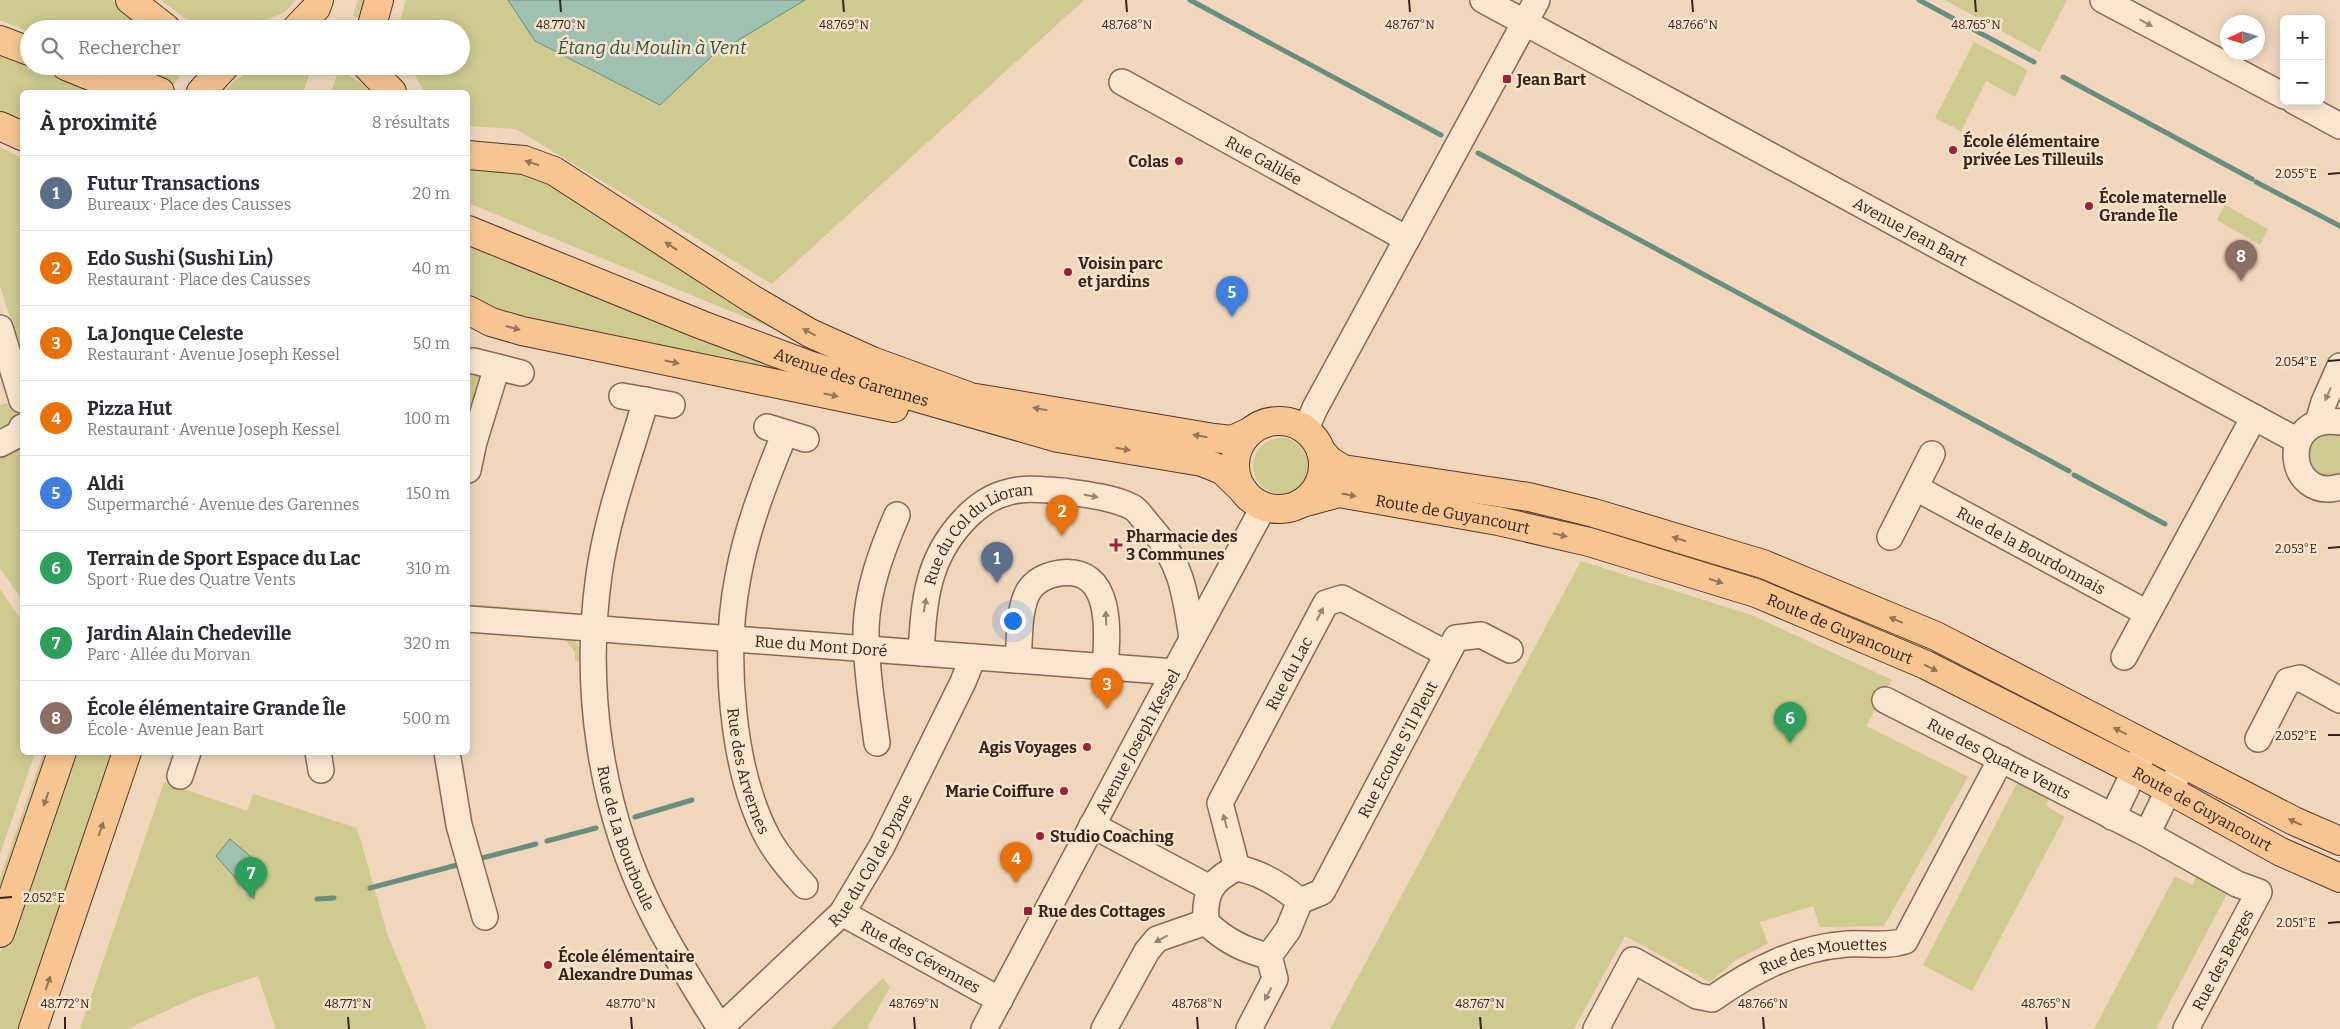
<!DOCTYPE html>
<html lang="fr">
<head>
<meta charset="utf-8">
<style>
  :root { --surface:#fff; --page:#f2f2f3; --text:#2b2b33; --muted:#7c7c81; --line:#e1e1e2; --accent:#992238 }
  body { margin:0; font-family:Bitter,serif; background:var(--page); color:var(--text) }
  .controls { position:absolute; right:15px; top:15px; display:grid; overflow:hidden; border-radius:8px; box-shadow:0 2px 12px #0003 }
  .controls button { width:45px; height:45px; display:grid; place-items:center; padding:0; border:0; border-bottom:1px solid var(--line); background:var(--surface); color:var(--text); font:25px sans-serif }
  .compass { position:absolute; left:2220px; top:15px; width:45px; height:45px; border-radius:50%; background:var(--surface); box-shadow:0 2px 12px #0003; rotate:266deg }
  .you { position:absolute; left:1012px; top:620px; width:18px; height:18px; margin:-12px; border:4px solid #fff; border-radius:50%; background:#1a73e8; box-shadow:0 0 0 8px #1a73e833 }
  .badge { display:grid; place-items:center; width:32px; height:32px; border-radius:50%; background:var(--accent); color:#fff; font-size:16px; font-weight:700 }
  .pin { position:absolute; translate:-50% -41px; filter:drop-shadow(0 1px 2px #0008) }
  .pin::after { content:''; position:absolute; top:26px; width:18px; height:15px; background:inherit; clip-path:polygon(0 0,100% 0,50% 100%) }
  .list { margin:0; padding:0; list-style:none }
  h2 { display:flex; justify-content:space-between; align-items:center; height:65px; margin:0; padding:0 20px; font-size:21px }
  h2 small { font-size:16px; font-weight:400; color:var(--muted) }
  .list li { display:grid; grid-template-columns:32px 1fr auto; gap:15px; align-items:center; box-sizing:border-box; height:75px; padding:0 20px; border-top:1px solid var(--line) }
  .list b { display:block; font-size:19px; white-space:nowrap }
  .list p { margin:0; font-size:16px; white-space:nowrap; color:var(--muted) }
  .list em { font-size:16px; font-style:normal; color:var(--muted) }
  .icon { flex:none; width:28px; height:28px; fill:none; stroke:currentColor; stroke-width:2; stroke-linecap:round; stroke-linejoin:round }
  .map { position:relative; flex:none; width:2340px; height:1029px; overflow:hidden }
  .search { position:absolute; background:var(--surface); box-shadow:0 2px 12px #0003; left:20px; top:20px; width:450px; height:55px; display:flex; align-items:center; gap:12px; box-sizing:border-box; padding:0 18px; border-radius:28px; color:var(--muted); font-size:19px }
  .panel { position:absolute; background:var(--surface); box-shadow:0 2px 12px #0003; left:20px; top:90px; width:450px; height:665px; border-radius:8px }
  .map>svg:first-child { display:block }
</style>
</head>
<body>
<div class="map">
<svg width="2340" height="1029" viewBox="0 0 2340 1029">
  <rect width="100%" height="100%" fill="#f0d7bc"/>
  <!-- green -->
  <path fill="#ceca90" d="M0 0H112L130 8 156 29H29V32L0 20Z
    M161 0H296L284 13 237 29H199Z
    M358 0H370L365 20 353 16Z
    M406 0H1084L772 284 516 129 468 126V92H424L410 66H461V29H398Z
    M1945 0H2067L2040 52Z
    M1974 42 2028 70 2015 97 1986 81 1961 131 1935 118Z
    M0 50 29 62V66H39L104 92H22V122L0 112Z
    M115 66H181L185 69 171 89Z
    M259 66H313L303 92H224L235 80Z
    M339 69 363 84 370 92H331Z
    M0 147 22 158V356L0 286Z
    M468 162 544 174 825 350 468 203Z
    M2225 205 2268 229 2260 245 2217 220Z
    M468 238 888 393 503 315 468 297Z
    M468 354 486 376 468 420Z
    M5 403 17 407V416L0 436V405Z
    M2340 433V479L2311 473 2304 450 2313 436Z
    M1253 466a28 28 0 1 1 56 0a28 28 0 1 1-56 0Z
    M22 448V600L0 568V458Z
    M1374 485 1523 505 1760 572 1922 639 2128 750 2125 757 1902 645Z
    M1581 561 1754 616 1892 680 1866 726 1968 777 1884 926 1820 927 1813 906 1760 922 1768 944 1736 960 1710 982 1625 936 1574 1029H1330Z
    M0 589 22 621V752L35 753 0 854Z
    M468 604 550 610 549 618 468 611Z
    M563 634C576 638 582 648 584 661H575V652L565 640 563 639Z
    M43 753H51L0 903V878Z
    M69 753H111L18 1029H0V954Z
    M2018 781 2049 796 2046 806 2065 817 1972 991 1923 965Z
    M164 782 247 811 253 794 357 828 388 936 427 1029H276L258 976 196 997 127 1029H80Z
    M2175 876 2192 885 2197 876 2228 892 2156 1029H2094Z
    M883 978 890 987 867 1029H831Z"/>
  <!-- water -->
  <path fill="#a0c0b1" stroke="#688e7e" d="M508 0H805L712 56 660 105 535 41Z
    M230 839 256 861 254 899 216 856Z"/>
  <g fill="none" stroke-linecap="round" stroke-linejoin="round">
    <!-- stream -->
    <path stroke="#688e7e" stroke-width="5" d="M1190 0 1441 135
      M1919 0 2034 62
      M2063 77 2252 179
      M1478 153 2069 471
      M2256 182 2340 226
      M2074 475 2165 524
      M635 817 692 800
      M547 841 596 828
      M482 858 536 844
      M370 888 461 864
      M317 899 334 898"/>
    <!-- minor casing -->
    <g stroke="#886755" stroke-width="28">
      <g id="minor">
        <path id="s1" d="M1483 0 2298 441"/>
        <path d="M2103 0 2284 96"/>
        <path id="s2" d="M1122 82 1407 239"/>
        <path d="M2294 101 2340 126"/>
        <path d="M0 328 22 400"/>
        <path d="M474 361 521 373"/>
        <path d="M622 396 672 405"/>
        <path id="s3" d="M646 400C629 458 607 516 599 575 583 688 600 808 651 910 671 951 696 989 720 1028"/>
        <path d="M2318 422 2324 402 2340 366"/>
        <path d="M2340 422C2277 412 2286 503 2340 487"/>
        <path d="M767 427 806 439"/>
        <path d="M1306 429 1315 408 1537 0"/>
        <path id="s4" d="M785 433C766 479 747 527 738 577 723 653 731 769 768 838 778 856 791 871 805 886"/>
        <path d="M0 444 19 434 22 427"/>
        <path d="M468 470 474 442 497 367"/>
        <path id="s5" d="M1916 488 2147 613"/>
        <path d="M1890 537 1932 454"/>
        <path id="s6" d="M468 619 1175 672"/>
        <path id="s7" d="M921 653C924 601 927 559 964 520 976 507 992 496 1009 492 1026 487 1045 490 1062 491 1084 494 1112 497 1132 507 1138 510 1143 519 1148 524 1181 561 1185 591 1192 638"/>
        <path d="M2124 657 2254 417"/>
        <path d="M1018 660C1020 640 1018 611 1028 592 1035 580 1047 575 1060 573 1113 566 1108 632 1105 667"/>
        <path id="s8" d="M1885 700 2147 834 2237 884 2259 892 2186 1029"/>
        <path d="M2258 739 2288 681 2300 678 2340 700"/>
        <path d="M877 743C872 705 866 667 866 629 867 590 882 550 897 515"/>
        <path d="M318 752 321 770"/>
        <path d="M447 752 459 825 485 917"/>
        <path d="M180 776 188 752"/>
        <path d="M2112 817C2125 793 2134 769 2148 745"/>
        <path d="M1092 825 1210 888"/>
        <path d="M2147 834 2169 789 2184 765"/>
        <path id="s9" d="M1237 868 1220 803 1326 603 1342 598 1447 654"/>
        <path d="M1237 868C1259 872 1282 886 1300 901L1288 930 1269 956C1246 951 1223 939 1206 922 1204 894 1211 880 1237 868Z"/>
        <path id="s10" d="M1300 901 1322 892 1456 638 1481 635 1510 650"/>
        <path id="s11" d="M842 913 1000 1000"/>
        <path id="s12" d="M719 1029 842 913 882 846 963 682 973 657"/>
        <path id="s13" d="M984 1029 1150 717 1264 506"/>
        <path d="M1104 1029 1147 951 1157 939 1206 922"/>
        <path d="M1249 1029 1275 979 1269 956"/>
        <path id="s14" d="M1596 1029 1633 960 1697 996 1712 999C1753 970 1796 948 1847 944 1866 943 1886 947 1905 941L2001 759"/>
      </g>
    </g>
    <!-- major casing -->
    <g stroke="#55372a" stroke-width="30">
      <g id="major">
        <path d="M130 0 167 29"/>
        <path d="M296 29 316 8 319 0"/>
        <path d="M371 29 379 0"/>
        <path d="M0 40 29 51"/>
        <path d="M66 66 130 92"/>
        <path d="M367 66 392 92"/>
        <path d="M116 74 160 92"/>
        <path d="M201 92 225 66"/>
        <path d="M0 126 22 136"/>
        <path d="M468 155 524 160 554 171 752 299 810 333 872 361 968 396"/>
        <path id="s15" d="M468 230 702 325 809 365 873 385 1058 438 1202 462 1222 470 1243 490"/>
        <path d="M468 310 491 322 522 331 894 408"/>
        <path d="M976 398 1214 438 1232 440 1247 433"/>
        <circle cx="1279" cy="465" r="44"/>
        <path d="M1321 451 1330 461 1343 469 1529 497 1594 513 1763 564 1936 636 2294 821 2340 841"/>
        <path id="s16" d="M1302 503 1339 493 1498 521 1589 542 1756 593 1926 665 2133 770 2281 852 2340 878"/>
        <path d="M0 933 62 752"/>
        <path d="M33 1029 127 752"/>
      </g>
    </g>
    <!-- minor -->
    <use href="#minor" stroke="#fae6cf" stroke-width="25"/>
    <!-- major -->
    <use href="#major" stroke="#f6c591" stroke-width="28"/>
  </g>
  <!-- one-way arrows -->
  <defs><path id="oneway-solid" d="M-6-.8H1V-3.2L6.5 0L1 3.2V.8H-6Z" transform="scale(1.25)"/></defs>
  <g fill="#988475">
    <use href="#oneway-solid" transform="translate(2146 23) rotate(28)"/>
    <use href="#oneway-solid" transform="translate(2328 394) rotate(114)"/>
    <use href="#oneway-solid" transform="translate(1091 496) rotate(11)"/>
    <use href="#oneway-solid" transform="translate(925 605) rotate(-80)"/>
    <use href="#oneway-solid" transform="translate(1320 614) rotate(-63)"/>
    <use href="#oneway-solid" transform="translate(1106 618) rotate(-92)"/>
    <use href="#oneway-solid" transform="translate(1225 821) rotate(-105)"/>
    <use href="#oneway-solid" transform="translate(1161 939) rotate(151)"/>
    <use href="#oneway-solid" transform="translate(1268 994) rotate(118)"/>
  </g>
  <g fill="#967456">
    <use href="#oneway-solid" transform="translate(532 163) rotate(-162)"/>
    <use href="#oneway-solid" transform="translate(671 246) rotate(-147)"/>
    <use href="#oneway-solid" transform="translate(513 328) rotate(15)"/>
    <use href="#oneway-solid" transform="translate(809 332) rotate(-152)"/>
    <use href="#oneway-solid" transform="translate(672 362) rotate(12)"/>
    <use href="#oneway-solid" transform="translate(831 395) rotate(12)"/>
    <use href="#oneway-solid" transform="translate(1040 409) rotate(-170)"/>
    <use href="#oneway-solid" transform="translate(1200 436) rotate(-170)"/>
    <use href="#oneway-solid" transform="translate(1123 449) rotate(10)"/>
    <use href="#oneway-solid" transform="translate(1349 495) rotate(11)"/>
    <use href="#oneway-solid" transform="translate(1560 535) rotate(13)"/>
    <use href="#oneway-solid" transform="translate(1679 539) rotate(-163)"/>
    <use href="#oneway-solid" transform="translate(1716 581) rotate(17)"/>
    <use href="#oneway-solid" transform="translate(1896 620) rotate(-157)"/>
    <use href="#oneway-solid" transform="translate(1931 668) rotate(26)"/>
    <use href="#oneway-solid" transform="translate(2120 731) rotate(-153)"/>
    <use href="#oneway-solid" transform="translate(46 799) rotate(109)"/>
    <use href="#oneway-solid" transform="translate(2295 822) rotate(-155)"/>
    <use href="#oneway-solid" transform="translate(101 829) rotate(-71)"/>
    <use href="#oneway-solid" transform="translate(48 983) rotate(-71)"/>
  </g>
  <!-- ticks -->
  <path fill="none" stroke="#36231b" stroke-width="2" d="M560 0 561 12M843 0 844 12M1126 0 1127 12M1409 0 1410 12M1692 0 1693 12M1975 0 1976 12M2328 174 2340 173M2328 361 2340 360M2328 548 2340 547M2328 735H2340M0 898 12 897M2328 923 2340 922M65 1017V1029M348 1017 349 1029M631 1017 632 1029M914 1017 915 1029M1197 1017 1198 1029M1480 1017 1481 1029M1763 1017 1764 1029M2046 1017 2047 1029"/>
  <!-- markers -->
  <g fill="#992238" stroke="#f7e3cc" stroke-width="2">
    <rect x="1502" y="74" width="10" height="10" rx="2.5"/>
    <circle cx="1953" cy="150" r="5"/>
    <circle cx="1179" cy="161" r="5"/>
    <circle cx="2089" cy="206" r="5"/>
    <circle cx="1068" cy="272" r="5"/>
    <path d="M1113.5 537.5h5v5h5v5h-5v5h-5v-5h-5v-5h5z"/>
    <circle cx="1087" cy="747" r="5"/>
    <circle cx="1064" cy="791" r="5"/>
    <circle cx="1040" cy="836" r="5"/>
    <rect x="1023" y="906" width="10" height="10" rx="2.5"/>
    <circle cx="548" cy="965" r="5"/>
  </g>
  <g text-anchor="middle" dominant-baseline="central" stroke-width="5" stroke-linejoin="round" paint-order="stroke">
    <!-- poi labels -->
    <g font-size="16" font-weight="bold" fill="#36231b" stroke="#f7e3cc" text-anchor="start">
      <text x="1517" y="79">Jean Bart</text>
      <text x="1963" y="141">École élémentaire<tspan x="1963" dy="18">privée Les Tilleuils</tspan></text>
      <text x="1169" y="161" text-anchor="end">Colas</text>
      <text x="2099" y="197">École maternelle<tspan x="2099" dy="18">Grande Île</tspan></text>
      <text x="1078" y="263">Voisin parc<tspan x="1078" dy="18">et jardins</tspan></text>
      <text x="1126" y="536">Pharmacie des<tspan x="1126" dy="18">3 Communes</tspan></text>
      <text x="1077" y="747" text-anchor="end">Agis Voyages</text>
      <text x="1054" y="791" text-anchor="end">Marie Coiffure</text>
      <text x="1050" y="836">Studio Coaching</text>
      <text x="1038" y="911">Rue des Cottages</text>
      <text x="558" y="956">École élémentaire<tspan x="558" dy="18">Alexandre Dumas</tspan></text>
    </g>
    <!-- street labels -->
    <g font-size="16" fill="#36231b" stroke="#f7e3cc">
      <text stroke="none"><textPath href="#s2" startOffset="162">Rue Galilée</textPath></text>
      <text stroke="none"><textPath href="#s1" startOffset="486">Avenue Jean Bart</textPath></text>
      <text stroke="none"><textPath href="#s15" startOffset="411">Avenue des Garennes</textPath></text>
      <text stroke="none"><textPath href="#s16" startOffset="154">Route de Guyancourt</textPath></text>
      <text stroke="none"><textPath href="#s7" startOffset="145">Rue du Col du Lioran</textPath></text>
      <text stroke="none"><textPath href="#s5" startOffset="131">Rue de la Bourdonnais</textPath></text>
      <text stroke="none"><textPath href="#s16" startOffset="559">Route de Guyancourt</textPath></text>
      <text stroke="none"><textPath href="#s6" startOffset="354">Rue du Mont Doré</textPath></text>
      <text stroke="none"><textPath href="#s9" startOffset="214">Rue du Lac</textPath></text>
      <text stroke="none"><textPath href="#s13" startOffset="326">Avenue Joseph Kessel</textPath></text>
      <text stroke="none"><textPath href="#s10" startOffset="185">Rue Ecoute S'Il Pleut</textPath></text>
      <text stroke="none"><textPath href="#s8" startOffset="128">Rue des Quatre Vents</textPath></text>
      <text stroke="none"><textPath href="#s4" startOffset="348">Rue des Arvernes</textPath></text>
      <text stroke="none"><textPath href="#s16" startOffset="964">Route de Guyancourt</textPath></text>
      <text stroke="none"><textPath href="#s3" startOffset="449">Rue de La Bourboule</textPath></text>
      <text stroke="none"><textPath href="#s12" startOffset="229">Rue du Col de Dyane</textPath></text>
      <text stroke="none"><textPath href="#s11" startOffset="90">Rue des Cévennes</textPath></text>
      <text stroke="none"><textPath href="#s14" startOffset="289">Rue des Mouettes</textPath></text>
      <text transform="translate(2223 960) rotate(-62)">Rue des Berges</text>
    </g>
    <!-- water labels -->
    <g font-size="18" font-style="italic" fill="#29574c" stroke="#f7e3cc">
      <text x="652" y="48">Étang du Moulin à Vent</text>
    </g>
  </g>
  <g font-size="12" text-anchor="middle" fill="#36231b" stroke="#f7e3cc" stroke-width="5" stroke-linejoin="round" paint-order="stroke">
    <text x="561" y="29">48.770°N</text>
    <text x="844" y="29">48.769°N</text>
    <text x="1127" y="29">48.768°N</text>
    <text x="1410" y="29">48.767°N</text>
    <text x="1693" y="29">48.766°N</text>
    <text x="1976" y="29">48.765°N</text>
    <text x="2296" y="178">2.055°E</text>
    <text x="2296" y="366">2.054°E</text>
    <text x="2296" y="553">2.053°E</text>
    <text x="2296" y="740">2.052°E</text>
    <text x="44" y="902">2.052°E</text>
    <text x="2296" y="927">2.051°E</text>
    <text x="65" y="1008">48.772°N</text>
    <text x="348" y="1008">48.771°N</text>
    <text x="631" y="1008">48.770°N</text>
    <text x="914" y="1008">48.769°N</text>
    <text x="1197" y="1008">48.768°N</text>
    <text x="1480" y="1008">48.767°N</text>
    <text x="1763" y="1008">48.766°N</text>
    <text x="2046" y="1008">48.765°N</text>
  </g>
</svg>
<div class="controls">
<button>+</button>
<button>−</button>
</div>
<svg class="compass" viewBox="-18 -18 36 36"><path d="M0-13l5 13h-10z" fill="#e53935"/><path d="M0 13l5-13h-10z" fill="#7c7c81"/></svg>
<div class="you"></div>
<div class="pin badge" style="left:997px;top:583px;background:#5c6f8a">1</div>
<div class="pin badge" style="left:1062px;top:536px;background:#e8710a">2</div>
<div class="pin badge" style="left:1107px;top:709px;background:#e8710a">3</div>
<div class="pin badge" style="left:1016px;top:883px;background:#e8710a">4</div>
<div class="pin badge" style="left:1232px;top:317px;background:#3f7fe0">5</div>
<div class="pin badge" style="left:1790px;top:743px;background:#2e9e5b">6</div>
<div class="pin badge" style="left:251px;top:898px;background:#2e9e5b">7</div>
<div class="pin badge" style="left:2241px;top:281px;background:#8d6e63">8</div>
<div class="search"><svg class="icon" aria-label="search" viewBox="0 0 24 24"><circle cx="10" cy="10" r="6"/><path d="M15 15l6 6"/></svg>Rechercher</div>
<section class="panel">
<h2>À proximité<small>8 résultats</small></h2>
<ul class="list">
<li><span class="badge" style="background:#5c6f8a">1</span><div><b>Futur Transactions</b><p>Bureaux · Place des Causses</p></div><em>20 m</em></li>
<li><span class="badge" style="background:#e8710a">2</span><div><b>Edo Sushi (Sushi Lin)</b><p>Restaurant · Place des Causses</p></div><em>40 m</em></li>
<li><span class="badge" style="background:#e8710a">3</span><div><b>La Jonque Celeste</b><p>Restaurant · Avenue Joseph Kessel</p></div><em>50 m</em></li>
<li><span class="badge" style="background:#e8710a">4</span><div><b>Pizza Hut</b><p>Restaurant · Avenue Joseph Kessel</p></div><em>100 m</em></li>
<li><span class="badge" style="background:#3f7fe0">5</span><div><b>Aldi</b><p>Supermarché · Avenue des Garennes</p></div><em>150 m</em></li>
<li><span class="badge" style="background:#2e9e5b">6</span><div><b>Terrain de Sport Espace du Lac</b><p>Sport · Rue des Quatre Vents</p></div><em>310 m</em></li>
<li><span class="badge" style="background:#2e9e5b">7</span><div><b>Jardin Alain Chedeville</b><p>Parc · Allée du Morvan</p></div><em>320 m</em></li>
<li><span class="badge" style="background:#8d6e63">8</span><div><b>École élémentaire Grande Île</b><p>École · Avenue Jean Bart</p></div><em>500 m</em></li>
</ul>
</section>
</div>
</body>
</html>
